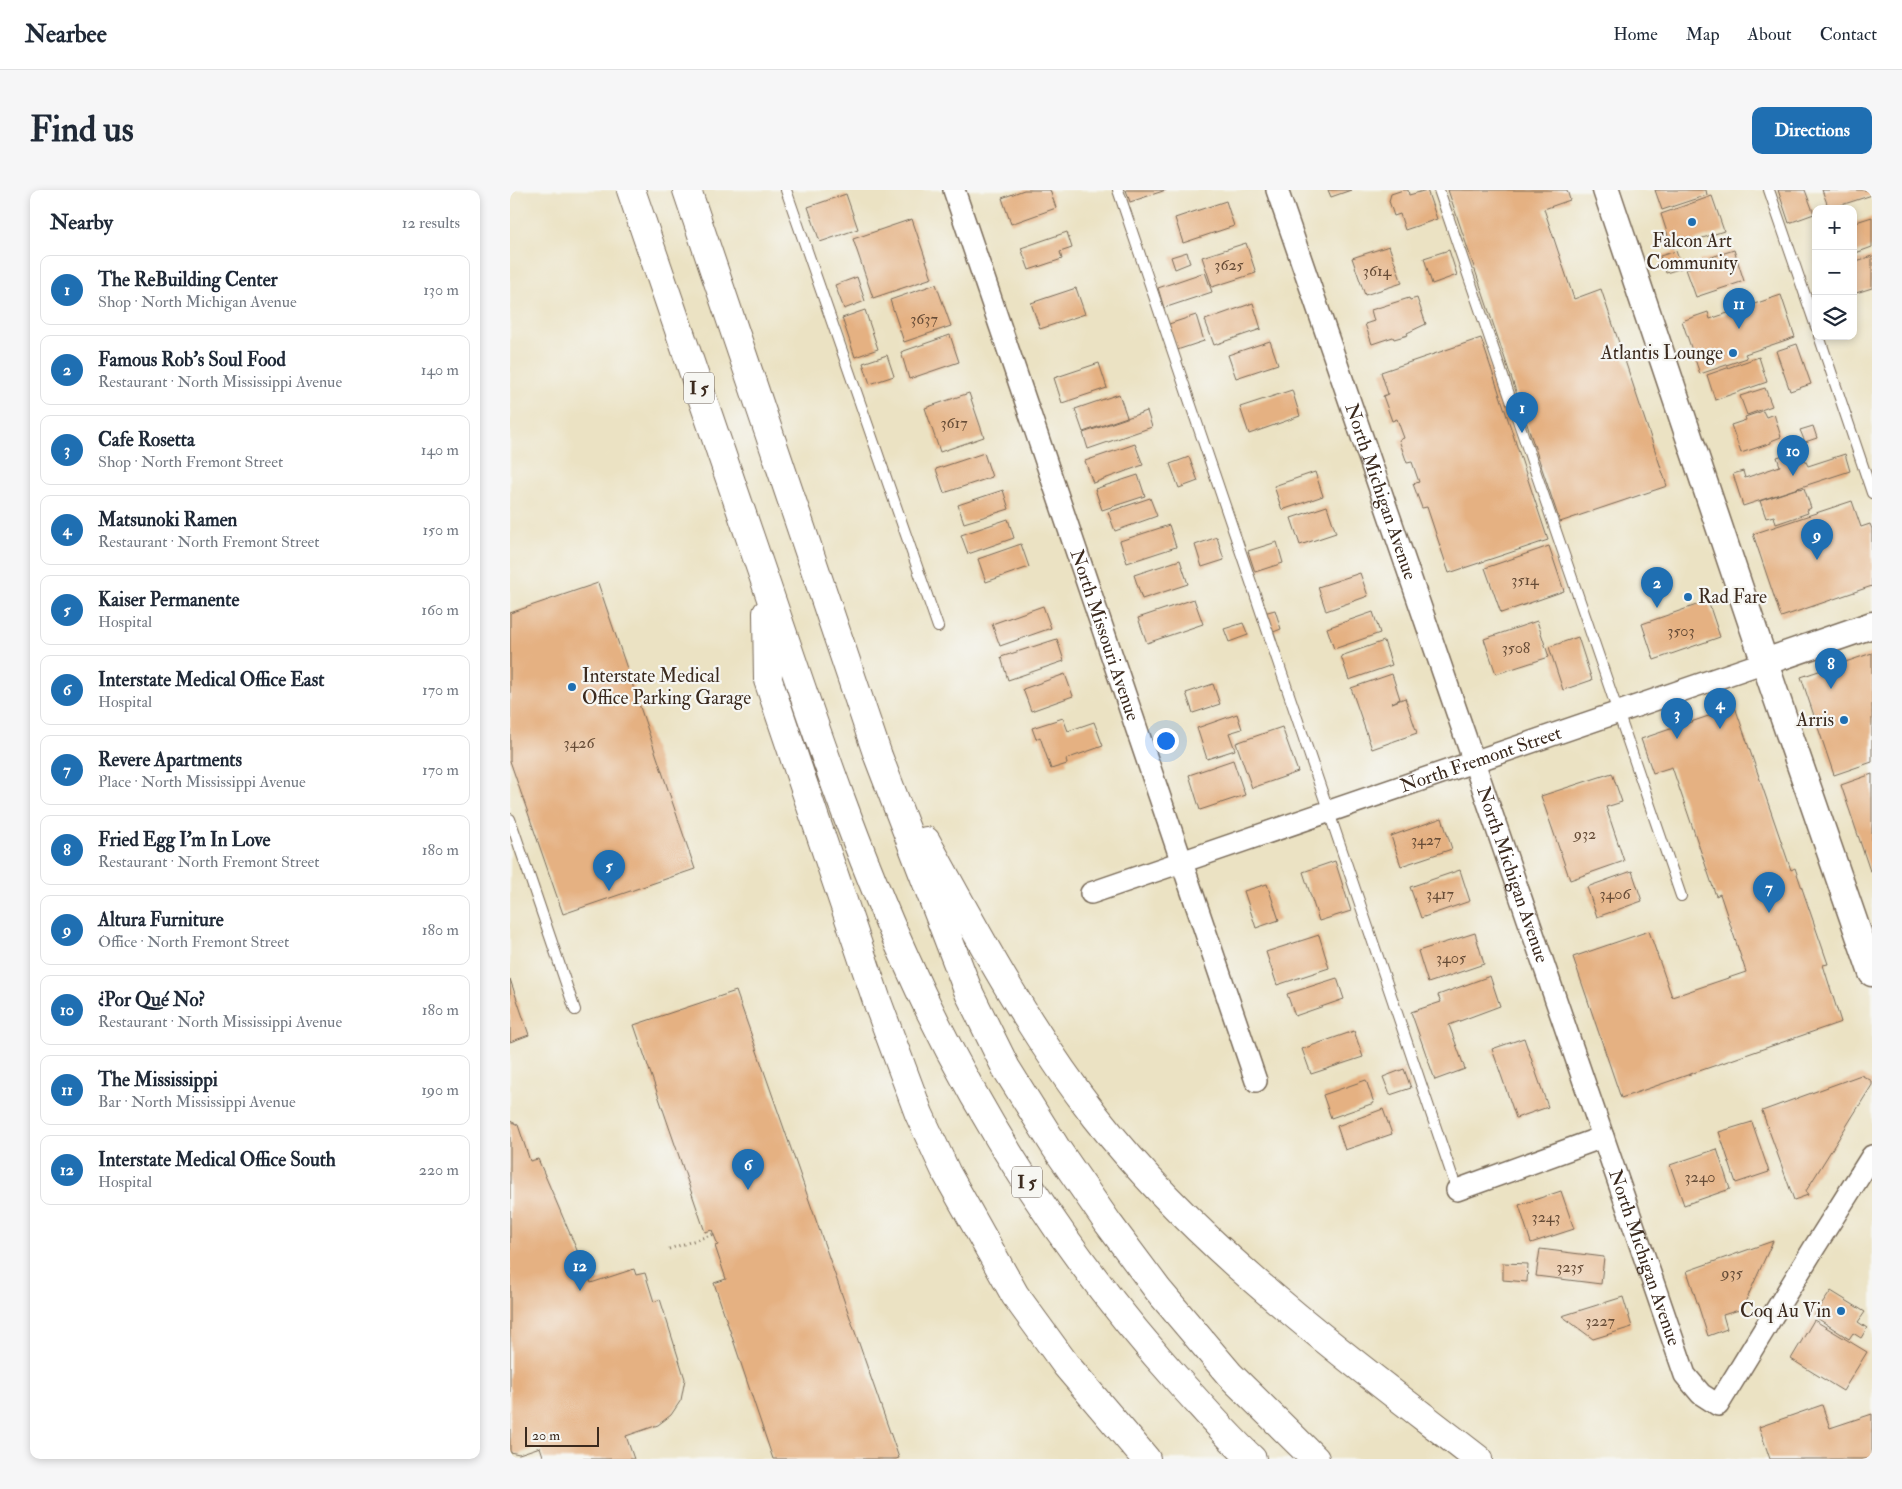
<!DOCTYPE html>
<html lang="en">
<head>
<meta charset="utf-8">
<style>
  :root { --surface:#fff; --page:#f6f6f7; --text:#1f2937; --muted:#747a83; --line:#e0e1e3; --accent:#1f6fb2 }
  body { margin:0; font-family:"IM FELL Double Pica",serif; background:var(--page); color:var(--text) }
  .controls { position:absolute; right:15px; top:15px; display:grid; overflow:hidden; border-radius:10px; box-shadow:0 2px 8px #0003 }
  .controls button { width:45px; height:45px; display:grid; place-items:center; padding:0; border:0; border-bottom:1px solid var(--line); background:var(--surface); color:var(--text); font:25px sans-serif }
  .scale { position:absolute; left:15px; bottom:12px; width:74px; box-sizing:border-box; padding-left:5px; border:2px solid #3b2a1e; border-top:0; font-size:14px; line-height:18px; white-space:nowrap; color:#3b2a1e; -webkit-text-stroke:4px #f6f6f2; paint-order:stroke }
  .you { position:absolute; left:655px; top:550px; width:18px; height:18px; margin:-12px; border:4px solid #fff; border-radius:50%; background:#1a73e8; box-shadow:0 0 0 8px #1a73e833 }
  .badge { display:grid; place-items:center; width:32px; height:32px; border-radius:50%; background:var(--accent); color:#fff; font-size:16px; font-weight:700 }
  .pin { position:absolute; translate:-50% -41px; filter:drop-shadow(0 1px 2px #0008) }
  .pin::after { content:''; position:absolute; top:26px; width:18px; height:15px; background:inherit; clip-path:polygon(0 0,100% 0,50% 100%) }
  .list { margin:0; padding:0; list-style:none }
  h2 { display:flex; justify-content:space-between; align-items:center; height:65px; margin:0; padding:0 20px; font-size:21px }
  h2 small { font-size:16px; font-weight:400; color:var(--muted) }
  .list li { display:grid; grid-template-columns:32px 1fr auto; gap:15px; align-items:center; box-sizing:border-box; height:70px; margin:0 10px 10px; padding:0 10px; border:1px solid var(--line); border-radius:10px }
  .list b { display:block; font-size:19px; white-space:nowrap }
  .list p { margin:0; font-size:16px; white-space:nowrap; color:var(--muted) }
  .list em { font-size:16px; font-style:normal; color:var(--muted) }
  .icon { flex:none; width:28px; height:28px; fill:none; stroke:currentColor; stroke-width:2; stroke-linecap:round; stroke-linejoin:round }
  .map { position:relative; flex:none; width:1362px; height:1269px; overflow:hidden; border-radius:10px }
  header { display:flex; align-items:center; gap:30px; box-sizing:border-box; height:70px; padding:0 25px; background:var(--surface); border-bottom:1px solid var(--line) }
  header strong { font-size:24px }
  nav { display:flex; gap:28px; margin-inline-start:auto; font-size:18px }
  .intro { display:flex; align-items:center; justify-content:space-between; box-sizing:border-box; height:120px; padding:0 30px }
  h1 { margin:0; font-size:35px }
  .button { padding:12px 22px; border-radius:10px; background:var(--accent); color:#fff; font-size:18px; font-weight:700 }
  main { display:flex; gap:30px; padding:0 30px }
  aside { flex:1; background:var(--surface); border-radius:10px; box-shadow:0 2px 8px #0003 }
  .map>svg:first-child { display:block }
</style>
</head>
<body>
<header>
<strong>Nearbee</strong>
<nav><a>Home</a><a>Map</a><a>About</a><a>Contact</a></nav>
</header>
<div class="intro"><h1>Find us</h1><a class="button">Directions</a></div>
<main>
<aside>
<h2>Nearby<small>12 results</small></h2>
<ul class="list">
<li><span class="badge">1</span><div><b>The ReBuilding Center</b><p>Shop · North Michigan Avenue</p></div><em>130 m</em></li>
<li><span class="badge">2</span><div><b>Famous Rob's Soul Food</b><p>Restaurant · North Mississippi Avenue</p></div><em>140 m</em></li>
<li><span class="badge">3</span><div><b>Cafe Rosetta</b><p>Shop · North Fremont Street</p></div><em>140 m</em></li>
<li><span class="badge">4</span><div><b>Matsunoki Ramen</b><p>Restaurant · North Fremont Street</p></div><em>150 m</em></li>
<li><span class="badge">5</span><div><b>Kaiser Permanente</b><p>Hospital</p></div><em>160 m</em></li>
<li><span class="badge">6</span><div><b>Interstate Medical Office East</b><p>Hospital</p></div><em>170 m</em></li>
<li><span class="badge">7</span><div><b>Revere Apartments</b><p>Place · North Mississippi Avenue</p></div><em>170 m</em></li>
<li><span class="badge">8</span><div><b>Fried Egg I'm In Love</b><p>Restaurant · North Fremont Street</p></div><em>180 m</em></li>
<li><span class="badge">9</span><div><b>Altura Furniture</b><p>Office · North Fremont Street</p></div><em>180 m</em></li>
<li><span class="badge">10</span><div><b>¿Por Qué No?</b><p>Restaurant · North Mississippi Avenue</p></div><em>180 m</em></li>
<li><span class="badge">11</span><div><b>The Mississippi</b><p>Bar · North Mississippi Avenue</p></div><em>190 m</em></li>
<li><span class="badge">12</span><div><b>Interstate Medical Office South</b><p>Hospital</p></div><em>220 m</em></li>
</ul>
</aside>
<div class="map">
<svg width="1362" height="1269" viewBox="0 0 1362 1269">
  <rect width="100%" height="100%" fill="#f6f6f2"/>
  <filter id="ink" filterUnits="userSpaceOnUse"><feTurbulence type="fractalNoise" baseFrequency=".02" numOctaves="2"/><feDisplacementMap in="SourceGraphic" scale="10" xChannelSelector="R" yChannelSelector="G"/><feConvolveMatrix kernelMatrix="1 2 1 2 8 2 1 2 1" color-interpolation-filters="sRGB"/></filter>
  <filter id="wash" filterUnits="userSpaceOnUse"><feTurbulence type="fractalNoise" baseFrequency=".0096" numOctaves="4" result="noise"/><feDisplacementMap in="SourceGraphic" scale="20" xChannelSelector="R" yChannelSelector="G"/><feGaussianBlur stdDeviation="1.12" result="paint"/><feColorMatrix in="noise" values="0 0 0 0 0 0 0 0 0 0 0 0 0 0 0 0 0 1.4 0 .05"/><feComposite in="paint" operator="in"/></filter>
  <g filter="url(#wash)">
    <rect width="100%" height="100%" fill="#ebe2c3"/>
    <g id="blocks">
      <!-- building -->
      <path fill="#e5b182" d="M514 0H540L546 18 501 34 492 8Z
        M616 0H656L620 12Z
        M818 0H841L821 7Z
        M893 0H898L899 5 917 0 927 29 895 40 890 24 884 26 879 11 881 4Z
        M938 0H1057L1060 10 1034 19 1064 109 1091 99 1157 296 1050 332Z
        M1145 0H1196L1197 5 1152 20Z
        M1268 0H1295L1304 24 1279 33Z
        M1312 0H1362V5L1319 19Z
        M336 4 348 39 310 52 298 17Z
        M1202 6 1214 41 1162 58 1151 24Z
        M716 11 724 36 673 53 665 28Z
        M1362 27V57L1343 64V33Z
        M402 29 422 88 363 108 343 49Z
        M557 42 562 58 550 62 552 69 519 80 511 58Z
        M736 53 746 83 702 97 692 67Z
        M879 56 892 93 855 105 842 68Z
        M939 60 947 85 922 94 914 68Z
        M1224 60 1234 91 1186 107 1176 79 1190 74 1189 71Z
        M1166 61 1172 78 1156 83 1150 66Z
        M677 62 680 73 665 79 661 67Z
        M1362 66V98L1346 103 1343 94V72Z
        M695 82 702 102 654 118 648 98Z
        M347 87 355 111 334 119 325 95Z
        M426 94 441 136 394 152 380 110Z
        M566 98 575 124 530 139 521 113Z
        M1271 105 1285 147 1235 164 1237 168 1190 184 1172 131 1198 122 1200 129Z
        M899 108 900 110 907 108 916 134 897 143 898 145 884 149 883 147 862 154 855 134 864 131 861 120Z
        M743 113 751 139 704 155 695 130Z
        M355 120 368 159 345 167 332 128Z
        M686 125 694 151 667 160 659 134Z
        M440 145 449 172 399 189 391 162Z
        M971 148 1038 350 939 383 917 317 912 318 903 294 909 292 902 272 897 273 889 250 894 248 887 229 882 231 873 206 878 204 871 182Z
        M760 151 768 174 726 188 718 165Z
        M1287 154 1301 194 1280 201 1266 161Z
        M377 165 384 186 360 194 353 173Z
        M1249 167 1257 192 1205 210 1197 185Z
        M589 173 597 198 552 213 544 188Z
        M1255 198 1262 216 1237 225 1230 206Z
        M782 200 790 226 739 244 730 217Z
        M459 203 474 247 430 262 415 218Z
        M609 204 617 227 573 242 565 219Z
        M637 221 642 237 578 259 573 243Z
        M1253 221 1256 227 1264 224 1271 247 1261 251V253L1231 263 1221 235 1236 230 1235 227Z
        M1303 236 1307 248 1295 252 1290 240Z
        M625 254 633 275 583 293 575 271Z
        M1290 260 1298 276 1335 264 1340 281 1233 316 1223 284 1233 281 1235 288 1270 276 1267 267Z
        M474 263 482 287 434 303 426 279Z
        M679 267 688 291 669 298 660 274Z
        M805 282 813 306 772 320 764 296Z
        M628 285 635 306 592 320 585 299Z
        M1289 298V299L1294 298 1301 318 1297 320 1298 323 1266 334 1264 326 1256 328 1250 311Z
        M493 300 499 319 454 333 448 315Z
        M640 308 647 326 605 341 598 322Z
        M1342 311 1351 337 1360 334 1362 339V396L1271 427 1243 344Z
        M817 316 826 343 790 355 781 328Z
        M498 329 504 348 458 364 451 345Z
        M659 335 666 357 617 373 610 351Z
        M707 347 714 370 692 377 685 355Z
        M767 352 773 373 745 382 738 361Z
        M511 354 519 377 476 392 468 369Z
        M1039 356 1054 401 991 423 975 378Z
        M670 370 678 394 632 409 624 385Z
        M850 383 858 406 816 421 808 397Z
        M88 393 185 679 53 724 0 571V423Z
        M684 409 693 434 637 453 628 428Z
        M1198 411 1210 447 1144 470 1132 434Z
        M533 416 541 438 490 456 482 434Z
        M765 420 771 439 761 443 754 423Z
        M863 422 870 443 824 459 817 438Z
        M1027 431 1039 467 986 484 974 449Z
        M733 433 738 445 719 452 714 439Z
        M1068 447 1082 490 1053 500 1039 457Z
        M547 449 554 471 498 490 491 467Z
        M874 451 882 475 839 490 831 466Z
        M1362 463V572L1324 585 1291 487Z
        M555 484 563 506 521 521 513 499Z
        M882 484 890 509 882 513 895 508 907 543 862 559 841 498Z
        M703 494 710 514 683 523 676 503Z
        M1225 517 1281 680 1285 678 1318 774 1313 775 1331 832 1111 908 1063 767 1139 741 1162 807 1236 782 1210 704 1206 706 1162 577 1143 583 1131 549Z
        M727 524 732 539 719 543 725 560 697 569 687 538Z
        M553 528 558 541 584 532 593 556 556 569 557 574 541 579 530 547 526 549 522 538Z
        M772 537 788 582 742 598 726 553Z
        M723 570 735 605 690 620 679 585Z
        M1102 583 1112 612 1096 617 1114 671 1060 690 1031 606Z
        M1362 584V680L1360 681 1331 595Z
        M932 628 942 659 891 676 881 646Z
        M825 671 841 721 809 731 793 682Z
        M950 680 960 711 911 728 900 697Z
        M1122 681 1132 711 1087 727 1077 697Z
        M757 694 769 730 746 738 734 701Z
        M965 743 974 774 918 793 908 761Z
        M809 745 819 778 767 795 756 762Z
        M980 786 990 816 939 835 955 879 925 890 901 822 931 812 928 805Z
        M827 788 834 809 785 826 777 804Z
        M0 789 19 845 0 852Z
        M226 801 389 1268 386 1269H263L204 1093 216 1089 205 1056 208 1055 202 1040 195 1042 124 835Z
        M844 841 853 867 801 884 792 859Z
        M1014 848 1038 917 1006 928 982 859Z
        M894 879 901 898 880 905 873 887Z
        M1351 885 1362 891V895L1296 1001 1298 1005 1284 1010 1252 921Z
        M856 890 864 913 821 928 813 905Z
        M873 919 882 944 835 960 827 936Z
        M0 931 8 935 20 971 28 969 81 1093 124 1079 126 1085 135 1083 144 1112 150 1109 175 1189 171 1210 161 1225 148 1235 116 1246 124 1269H34L30 1257 9 1264 0 1262Z
        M1242 932 1259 982 1226 993 1209 942Z
        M1207 959 1220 999 1174 1015 1160 975Z
        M1051 1001 1064 1039 1021 1053 1009 1015Z
        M1263 1051 1232 1119 1213 1125 1217 1139 1198 1146 1177 1081Z
        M1030 1059 1094 1067 1091 1094 1026 1086Z
        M993 1073 1018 1074 1017 1092 993 1090Z
        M1321 1101 1355 1122 1348 1132 1357 1138 1351 1148 1343 1143 1339 1149 1304 1126Z
        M1113 1107 1122 1137 1083 1149 1052 1126Z
        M1304 1130 1357 1162 1333 1201 1281 1169Z
        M1312 1215 1320 1238 1362 1224V1269H1260L1249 1237Z"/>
    </g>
  </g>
  <g filter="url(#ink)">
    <use href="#blocks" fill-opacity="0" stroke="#796a58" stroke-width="1"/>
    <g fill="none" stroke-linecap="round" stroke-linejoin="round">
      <!-- service casing -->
      <g stroke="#796a58" stroke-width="12">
        <path id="service" d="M276 0 428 437
          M608 0 947 1000
          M929 0 1171 706
          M1259 0 1306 137
          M1309 146 1362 303
          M0 629 65 820"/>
      </g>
      <!-- minor casing -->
      <g stroke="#796a58" stroke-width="24">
        <g id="minor">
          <path id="s1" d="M444 0 746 891"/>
          <path id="s2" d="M767 0 1175 1185 1191 1204 1208 1215 1304 1058 1362 966"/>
          <path id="s3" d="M581 703 1255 472"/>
          <path d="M947 1000 1093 947"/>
        </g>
      </g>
      <!-- tertiary casing -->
      <g stroke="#796a58" stroke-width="29">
        <path id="tertiary" d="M1096 0 1263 497 1362 783
          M1255 472 1362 435"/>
      </g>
      <!-- motorway casing -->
      <g stroke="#796a58" stroke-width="30">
        <path id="motorway" d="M121 0C166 131 211 262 256 394 299 520 341 648 396 770 465 925 560 1071 673 1196 696 1221 717 1246 742 1269
          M177 0 368 566 459 803 496 878 546 958 598 1033 648 1100 720 1185 805 1269
          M257 423 258 490 368 814 409 924 436 982 505 1105 556 1175 636 1269
          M416 651C468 746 519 841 586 927 692 1062 833 1164 968 1269"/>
      </g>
      <!-- path -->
      <path stroke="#796a58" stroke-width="3" stroke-dasharray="1 4" stroke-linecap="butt" d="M159 1059 204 1044"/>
      <!-- service -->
      <use href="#service" stroke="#fff" stroke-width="10"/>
      <!-- minor -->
      <use href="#minor" stroke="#fff" stroke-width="21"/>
      <!-- tertiary -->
      <use href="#tertiary" stroke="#fff" stroke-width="26"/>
      <!-- motorway -->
      <use href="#motorway" stroke="#fff" stroke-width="28"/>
    </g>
  </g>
  <!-- markers -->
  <g fill="#1f6fb2" stroke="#f6f6f2" stroke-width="2">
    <circle cx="1182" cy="32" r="5"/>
    <circle cx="1223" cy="163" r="5"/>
    <circle cx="1178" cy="407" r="5"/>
    <circle cx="62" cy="497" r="5"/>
    <circle cx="1334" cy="530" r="5"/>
    <circle cx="1331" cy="1121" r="5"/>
  </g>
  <g text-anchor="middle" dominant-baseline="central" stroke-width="4.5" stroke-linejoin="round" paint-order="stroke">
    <!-- number labels -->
    <g font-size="16" fill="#664c37">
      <text x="719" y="75">3625</text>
      <text x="867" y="81">3614</text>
      <text x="414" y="129">3637</text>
      <text x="444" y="233">3617</text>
      <text x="1015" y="390">3514</text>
      <text x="1171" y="441">3503</text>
      <text x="1006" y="458">3508</text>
      <text x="69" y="553">3426</text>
      <text x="1075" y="644">932</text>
      <text x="916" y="650">3427</text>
      <text x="930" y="704">3417</text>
      <text x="1105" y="704">3406</text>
      <text x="941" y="768">3405</text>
      <text x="1190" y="987">3240</text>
      <text x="1036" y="1027">3243</text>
      <text x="1060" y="1077">3235</text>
      <text x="1222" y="1083">935</text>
      <text x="1090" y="1131">3227</text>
    </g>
    <!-- shield labels -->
    <g fill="#f6f6f2" stroke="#73675e" stroke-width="1">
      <rect x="174" y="182.5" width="30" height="31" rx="4"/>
      <rect x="502" y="976.5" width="30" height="31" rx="4"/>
    </g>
    <g font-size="18" font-weight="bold" fill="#3b2a1e">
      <text x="189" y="198">I 5</text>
      <text x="517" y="992">I 5</text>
    </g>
    <!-- poi labels -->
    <g font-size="19" fill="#3b2a1e" stroke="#f6f6f2" text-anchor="end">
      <text x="1182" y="51" text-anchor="middle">Falcon Art<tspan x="1182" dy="22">Community</tspan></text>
      <text x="1213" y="163">Atlantis Lounge</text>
      <text x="1188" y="407" text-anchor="start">Rad Fare</text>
      <text x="72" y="486" text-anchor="start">Interstate Medical<tspan x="72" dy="22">Office Parking Garage</tspan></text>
      <text x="1324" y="530">Arris</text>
      <text x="1321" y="1121">Coq Au Vin</text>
    </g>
    <!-- street labels -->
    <g font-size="19" fill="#3b2a1e" stroke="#f6f6f2">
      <text stroke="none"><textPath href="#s2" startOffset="319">North Michigan Avenue</textPath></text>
      <text stroke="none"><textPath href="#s1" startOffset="470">North Missouri Avenue</textPath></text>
      <text stroke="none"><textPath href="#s3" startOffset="412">North Fremont Street</textPath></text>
      <text stroke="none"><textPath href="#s2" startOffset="724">North Michigan Avenue</textPath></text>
      <text stroke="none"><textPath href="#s2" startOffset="1129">North Michigan Avenue</textPath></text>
    </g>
  </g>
</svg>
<div class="controls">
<button>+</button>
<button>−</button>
<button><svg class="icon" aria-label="layers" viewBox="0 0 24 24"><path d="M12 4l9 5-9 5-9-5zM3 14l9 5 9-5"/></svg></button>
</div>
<div class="scale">20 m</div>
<div class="you"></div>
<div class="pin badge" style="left:1012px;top:243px">1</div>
<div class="pin badge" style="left:1147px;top:418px">2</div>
<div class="pin badge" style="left:1167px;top:549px">3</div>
<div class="pin badge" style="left:1210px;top:539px">4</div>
<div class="pin badge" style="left:99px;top:701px">5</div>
<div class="pin badge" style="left:238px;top:1000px">6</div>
<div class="pin badge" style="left:1259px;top:723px">7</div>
<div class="pin badge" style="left:1321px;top:499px">8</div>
<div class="pin badge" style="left:1307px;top:370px">9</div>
<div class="pin badge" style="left:1283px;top:286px">10</div>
<div class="pin badge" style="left:1229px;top:139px">11</div>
<div class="pin badge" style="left:70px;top:1101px">12</div>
</div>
</main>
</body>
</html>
